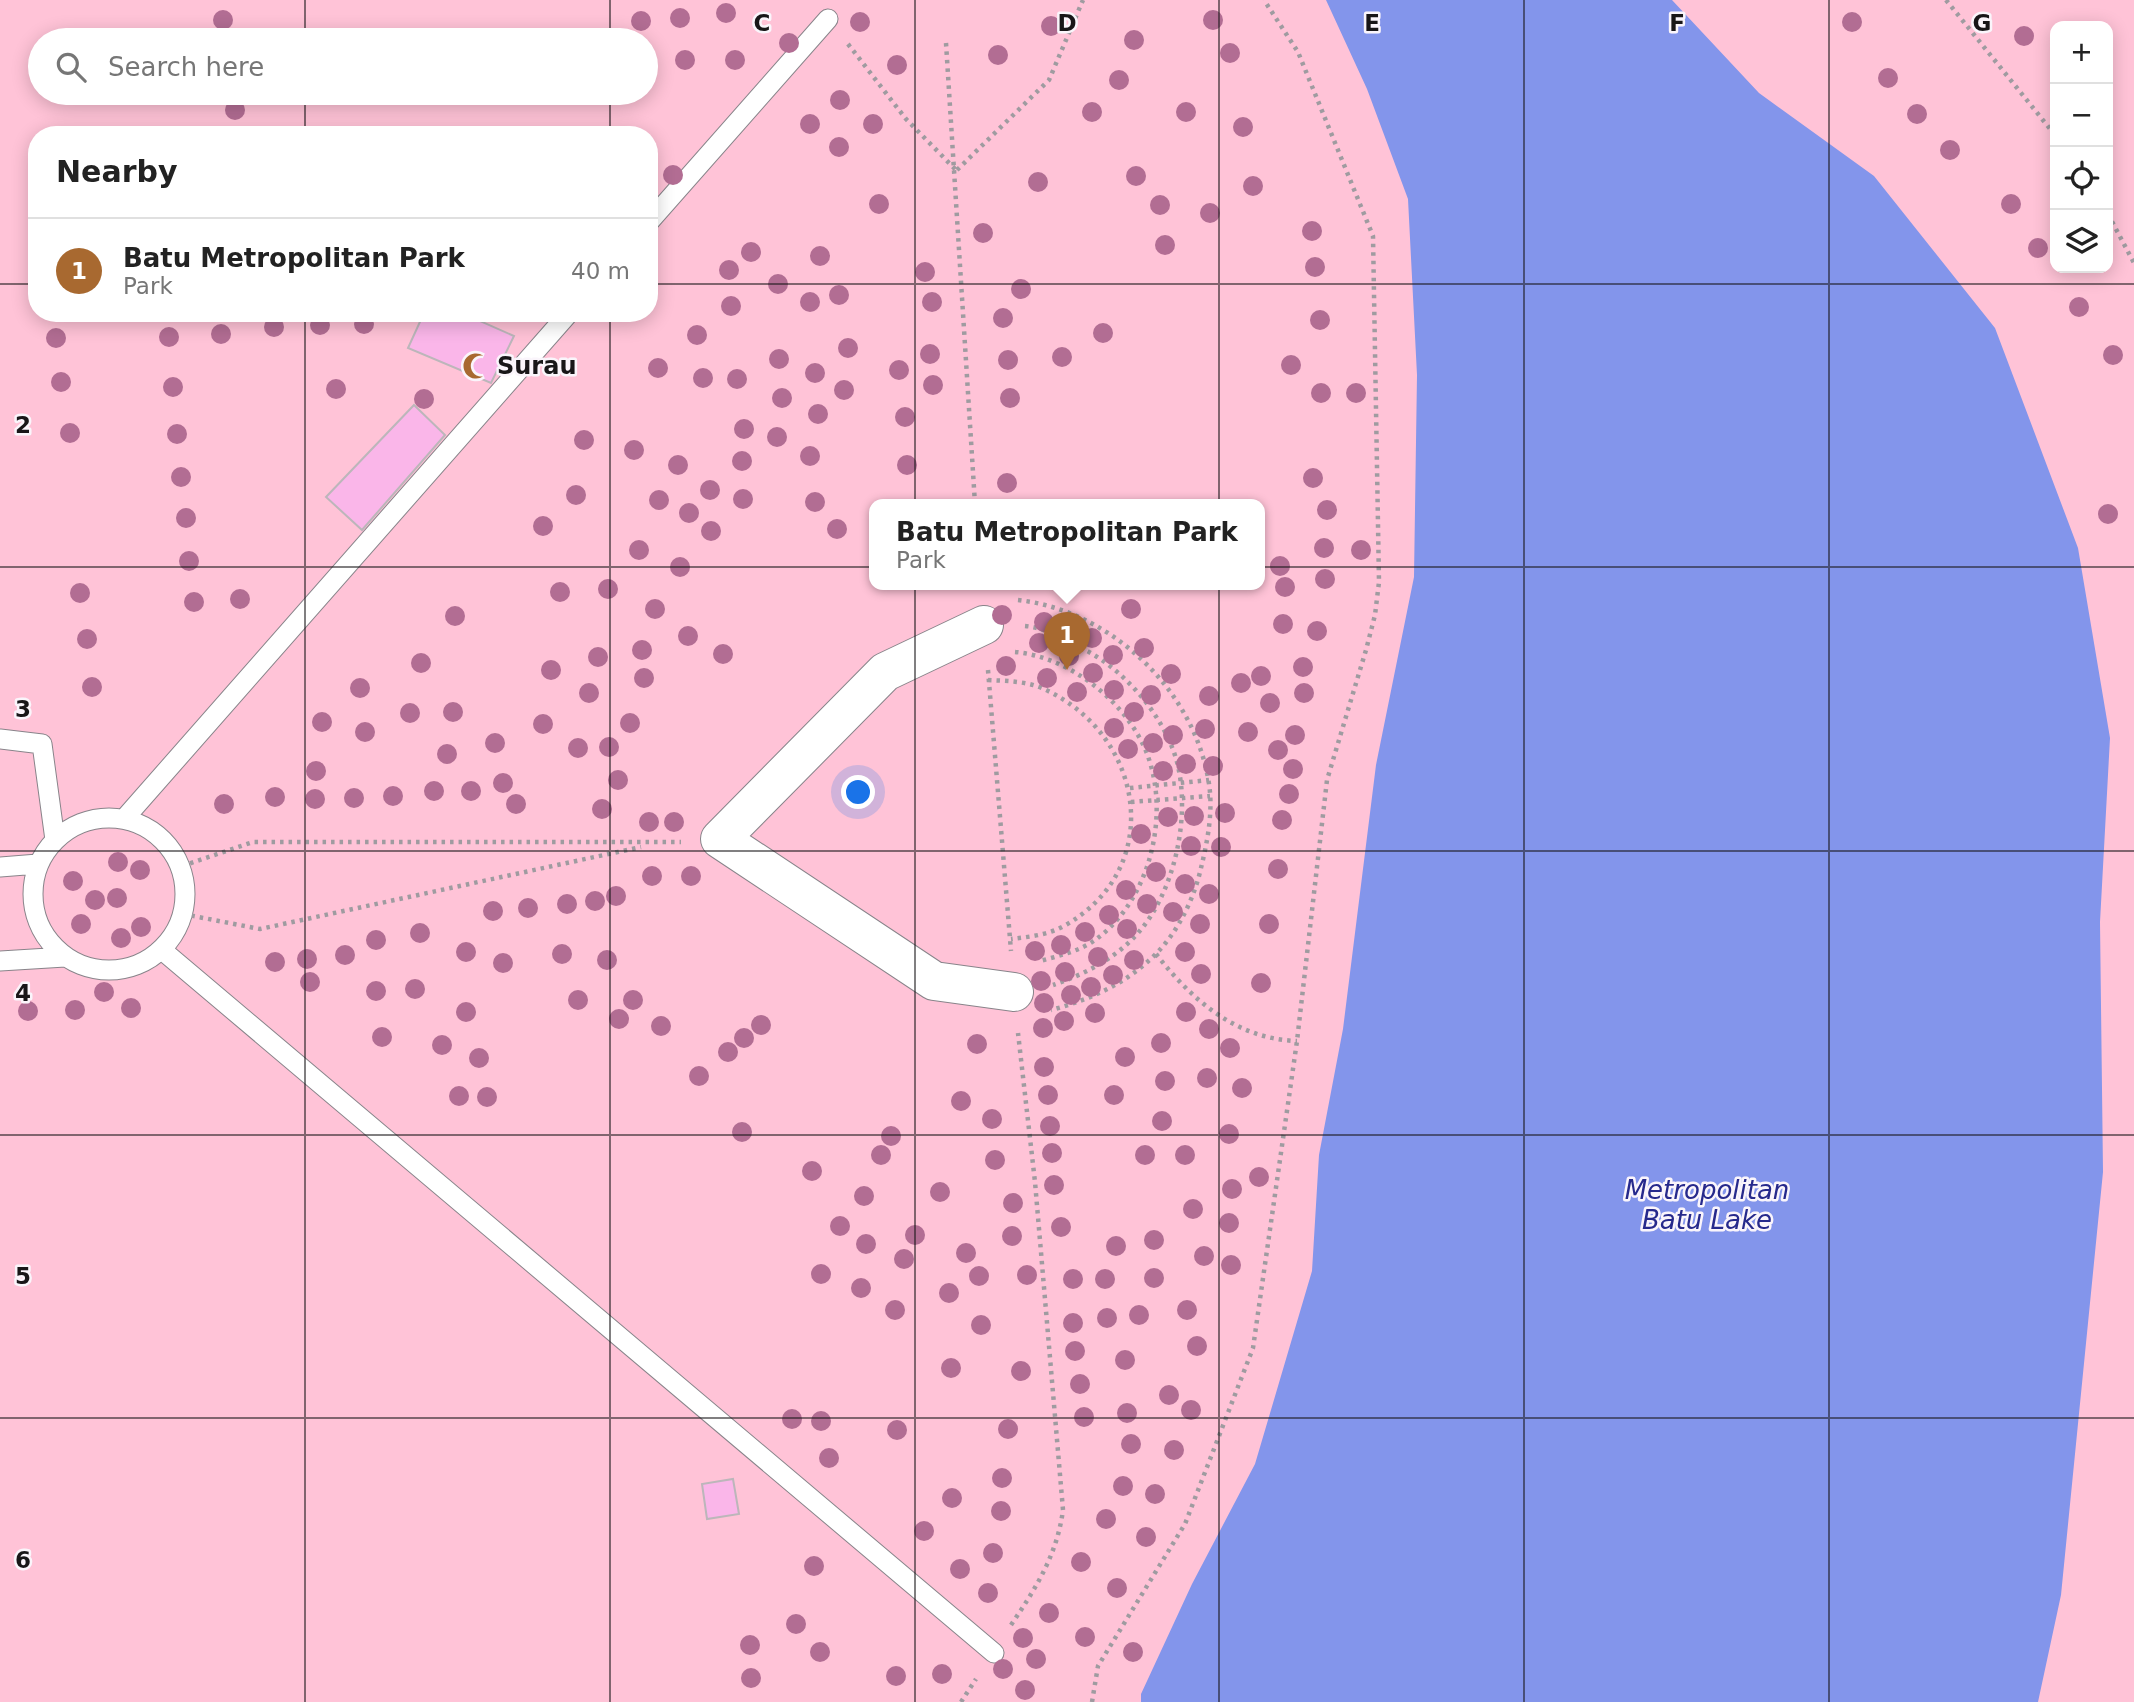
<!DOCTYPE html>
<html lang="en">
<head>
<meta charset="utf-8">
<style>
  :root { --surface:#fff; --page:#f6f6f6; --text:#222; --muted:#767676; --line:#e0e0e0; --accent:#a86930 }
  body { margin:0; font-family:"DejaVu Sans",sans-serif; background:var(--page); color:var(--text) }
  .controls { position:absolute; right:21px; top:21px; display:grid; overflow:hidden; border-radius:14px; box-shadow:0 4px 18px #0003 }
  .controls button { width:63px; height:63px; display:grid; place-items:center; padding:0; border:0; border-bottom:2px solid var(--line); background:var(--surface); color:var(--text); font:35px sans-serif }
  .you { position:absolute; left:859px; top:793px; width:24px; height:24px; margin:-18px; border:5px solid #fff; border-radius:50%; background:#1a73e8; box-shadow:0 0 0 10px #1a73e833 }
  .badge { display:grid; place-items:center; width:46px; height:46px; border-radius:50%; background:var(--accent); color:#fff; font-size:23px; font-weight:700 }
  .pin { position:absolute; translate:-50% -58px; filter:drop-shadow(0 2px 4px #0008) }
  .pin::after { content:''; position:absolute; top:37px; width:24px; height:21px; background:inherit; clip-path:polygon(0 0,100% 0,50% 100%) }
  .popup { position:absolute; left:869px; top:499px; width:396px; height:91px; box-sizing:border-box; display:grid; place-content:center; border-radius:14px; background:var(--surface); filter:drop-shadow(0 2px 5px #0005); font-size:23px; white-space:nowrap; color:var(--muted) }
  .popup b { font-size:26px; color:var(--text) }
  .popup::after { content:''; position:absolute; left:50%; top:100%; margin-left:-14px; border:14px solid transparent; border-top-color:var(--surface) }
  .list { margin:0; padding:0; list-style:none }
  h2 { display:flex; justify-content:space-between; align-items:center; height:91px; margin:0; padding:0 28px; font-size:30px }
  h2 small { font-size:23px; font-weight:400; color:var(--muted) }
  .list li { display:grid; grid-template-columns:46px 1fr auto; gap:21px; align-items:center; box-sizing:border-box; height:105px; padding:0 28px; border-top:2px solid var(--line) }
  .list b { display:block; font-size:26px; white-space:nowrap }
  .list p { margin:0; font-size:23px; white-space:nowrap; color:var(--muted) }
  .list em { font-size:23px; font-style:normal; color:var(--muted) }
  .icon { flex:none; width:38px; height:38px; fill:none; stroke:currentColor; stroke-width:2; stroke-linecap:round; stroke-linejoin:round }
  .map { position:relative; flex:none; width:2134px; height:1702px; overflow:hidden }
  .search { position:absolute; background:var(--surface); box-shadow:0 4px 18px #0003; left:28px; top:28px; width:630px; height:77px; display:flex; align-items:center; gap:18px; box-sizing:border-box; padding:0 24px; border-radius:38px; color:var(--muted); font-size:26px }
  .panel { position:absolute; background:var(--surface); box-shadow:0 4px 18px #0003; left:28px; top:126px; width:630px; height:196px; border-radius:28px }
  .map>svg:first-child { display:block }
</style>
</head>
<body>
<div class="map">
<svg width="2134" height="1702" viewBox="0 0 2134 1702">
  <rect width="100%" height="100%" fill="#ece8ee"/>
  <!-- green -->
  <path fill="#ffc3d7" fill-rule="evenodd" d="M0 0H2134V1702H0ZM2055 26H2108V268H2055ZM40 40H646V93H40ZM37 135H649V313H37ZM874 504H1260V584H874Z"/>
  <!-- water -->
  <path fill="#8395eb" d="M1326 0H1672L1759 93 1874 176 1995 328 2078 548 2110 738 2100 922 2103 1172 2061 1595 2038 1702H1141V1694L1192 1584 1255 1464 1312 1271 1319 1155 1343 1029 1376 765 1414 577 1417 375 1408 199 1367 89Z"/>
  <!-- building -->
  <path fill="#fab6e9" stroke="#bcb6ba" stroke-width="2" d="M424 313H462L514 336 491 383 408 348Z
    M414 405 445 435 362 530 326 497Z
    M733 1479 739 1514 707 1519 702 1484Z"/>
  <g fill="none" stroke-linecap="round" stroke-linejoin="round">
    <!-- lane casing -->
    <g stroke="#88848a" stroke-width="21">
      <path id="lane" d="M649 222 828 19
        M0 739 42 744 55 840
        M33 894a76 76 0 1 1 152 0a76 76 0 1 1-152 0Z
        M124 819 569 313
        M0 867 38 864
        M162 950 994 1653
        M0 961 65 957"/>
    </g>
    <!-- street casing -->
    <g stroke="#88848a" stroke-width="40">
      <path id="street" d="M984 625 885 672 720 839 934 981 1014 992"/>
    </g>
    <!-- path -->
    <path stroke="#9f9ba0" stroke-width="4.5" stroke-dasharray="3.5 5" stroke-linecap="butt" d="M1946 0 2055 135
      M946 43 975 504
      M848 44 906 119 956 170
      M957 170 1049 80 1083 0
      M2108 214 2134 263
      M1018 600C1109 610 1192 688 1208 778 1214 808 1208 839 1201 868 1193 903 1174 940 1146 963 1119 987 1085 1001 1051 1010
      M1025 626C1048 628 1069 642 1089 652 1128 674 1165 718 1177 762 1191 816 1175 891 1138 933 1115 959 1085 974 1053 985
      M1015 652C1073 657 1136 709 1151 766 1168 826 1146 904 1095 940 1080 951 1058 956 1040 961
      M988 670 1011 951
      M988 680C1008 681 1028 681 1046 690 1146 737 1166 871 1062 927 1047 935 1028 937 1011 939
      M1130 788 1209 780
      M1131 802 1210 796
      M182 866 253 842H681
      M183 914 260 929 641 847
      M1156 954C1192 1000 1236 1039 1297 1041
      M1011 1625C1036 1588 1057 1555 1063 1510L1035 1182 1018 1033
      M961 1702 976 1679
      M1092 1702 1098 1666 1185 1524 1253 1348 1297 1041 1327 780 1366 650 1375 615 1379 582 1373 236 1298 52 1264 0"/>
    <!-- lane -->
    <use href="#lane" stroke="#fff" stroke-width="19"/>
    <!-- street -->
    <use href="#street" stroke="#fff" stroke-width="38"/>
  </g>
  <!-- trees -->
  <g fill="#b26d93">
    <circle cx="726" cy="13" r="10"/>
    <circle cx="680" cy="18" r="10"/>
    <circle cx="223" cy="20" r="10"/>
    <circle cx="1213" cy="20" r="10"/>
    <circle cx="641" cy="21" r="10"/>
    <circle cx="860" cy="22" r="10"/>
    <circle cx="1852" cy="22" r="10"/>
    <circle cx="1051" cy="26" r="10"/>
    <circle cx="2024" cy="36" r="10"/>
    <circle cx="1134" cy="40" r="10"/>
    <circle cx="789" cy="43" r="10"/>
    <circle cx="1230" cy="53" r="10"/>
    <circle cx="998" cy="55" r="10"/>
    <circle cx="685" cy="60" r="10"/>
    <circle cx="735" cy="60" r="10"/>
    <circle cx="897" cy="65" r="10"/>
    <circle cx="1888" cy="78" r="10"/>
    <circle cx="1119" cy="80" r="10"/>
    <circle cx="840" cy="100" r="10"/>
    <circle cx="235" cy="110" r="10"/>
    <circle cx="1092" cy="112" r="10"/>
    <circle cx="1186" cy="112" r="10"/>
    <circle cx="1917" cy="114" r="10"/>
    <circle cx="810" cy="124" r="10"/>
    <circle cx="873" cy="124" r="10"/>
    <circle cx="1243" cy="127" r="10"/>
    <circle cx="839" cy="147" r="10"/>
    <circle cx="1950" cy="150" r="10"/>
    <circle cx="673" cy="175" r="10"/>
    <circle cx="1136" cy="176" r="10"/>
    <circle cx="1038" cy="182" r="10"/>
    <circle cx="1253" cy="186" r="10"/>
    <circle cx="879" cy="204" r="10"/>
    <circle cx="2011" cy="204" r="10"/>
    <circle cx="1160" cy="205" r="10"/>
    <circle cx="1210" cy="213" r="10"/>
    <circle cx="1312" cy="231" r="10"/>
    <circle cx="983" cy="233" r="10"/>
    <circle cx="1165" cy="245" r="10"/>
    <circle cx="2038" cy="248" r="10"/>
    <circle cx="751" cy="252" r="10"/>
    <circle cx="820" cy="256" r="10"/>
    <circle cx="1315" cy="267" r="10"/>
    <circle cx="729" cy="270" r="10"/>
    <circle cx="925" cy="272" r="10"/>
    <circle cx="778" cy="284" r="10"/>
    <circle cx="1021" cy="289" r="10"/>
    <circle cx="839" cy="295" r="10"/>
    <circle cx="810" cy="302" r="10"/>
    <circle cx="932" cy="302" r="10"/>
    <circle cx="731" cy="306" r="10"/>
    <circle cx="2079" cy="307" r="10"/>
    <circle cx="1003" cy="318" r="10"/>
    <circle cx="1320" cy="320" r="10"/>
    <circle cx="364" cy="324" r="10"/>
    <circle cx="320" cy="325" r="10"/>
    <circle cx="274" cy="327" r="10"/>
    <circle cx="1103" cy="333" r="10"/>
    <circle cx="221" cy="334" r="10"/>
    <circle cx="697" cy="335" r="10"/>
    <circle cx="169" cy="337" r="10"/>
    <circle cx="56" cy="338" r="10"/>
    <circle cx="848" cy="348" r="10"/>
    <circle cx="930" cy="354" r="10"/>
    <circle cx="2113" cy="355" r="10"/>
    <circle cx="1062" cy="357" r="10"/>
    <circle cx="779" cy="359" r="10"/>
    <circle cx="1008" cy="360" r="10"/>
    <circle cx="1291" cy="365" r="10"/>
    <circle cx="658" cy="368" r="10"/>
    <circle cx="899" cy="370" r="10"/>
    <circle cx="815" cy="373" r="10"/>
    <circle cx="703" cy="378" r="10"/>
    <circle cx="737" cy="379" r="10"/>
    <circle cx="61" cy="382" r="10"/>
    <circle cx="933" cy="385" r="10"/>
    <circle cx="173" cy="387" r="10"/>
    <circle cx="336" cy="389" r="10"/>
    <circle cx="844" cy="390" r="10"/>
    <circle cx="1321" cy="393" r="10"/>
    <circle cx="1356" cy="393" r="10"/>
    <circle cx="782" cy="398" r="10"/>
    <circle cx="1010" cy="398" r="10"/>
    <circle cx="424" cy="399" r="10"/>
    <circle cx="818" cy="414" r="10"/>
    <circle cx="905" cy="417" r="10"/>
    <circle cx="744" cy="429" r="10"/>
    <circle cx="70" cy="433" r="10"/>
    <circle cx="177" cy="434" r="10"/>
    <circle cx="777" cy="437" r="10"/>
    <circle cx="584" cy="440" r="10"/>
    <circle cx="634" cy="450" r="10"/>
    <circle cx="810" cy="456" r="10"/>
    <circle cx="742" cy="461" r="10"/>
    <circle cx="678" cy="465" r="10"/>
    <circle cx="907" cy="465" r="10"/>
    <circle cx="181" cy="477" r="10"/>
    <circle cx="1313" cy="478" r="10"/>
    <circle cx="1007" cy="483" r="10"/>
    <circle cx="710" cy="490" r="10"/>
    <circle cx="576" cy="495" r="10"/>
    <circle cx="743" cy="499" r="10"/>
    <circle cx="659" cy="500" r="10"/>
    <circle cx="815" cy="502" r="10"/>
    <circle cx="1327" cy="510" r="10"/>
    <circle cx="689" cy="513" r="10"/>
    <circle cx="2108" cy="514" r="10"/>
    <circle cx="186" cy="518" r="10"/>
    <circle cx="543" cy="526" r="10"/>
    <circle cx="837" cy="529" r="10"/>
    <circle cx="711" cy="531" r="10"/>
    <circle cx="1324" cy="548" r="10"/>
    <circle cx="639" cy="550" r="10"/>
    <circle cx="1361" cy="550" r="10"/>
    <circle cx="189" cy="561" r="10"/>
    <circle cx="1280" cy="566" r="10"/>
    <circle cx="680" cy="567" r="10"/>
    <circle cx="1325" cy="579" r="10"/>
    <circle cx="1285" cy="587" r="10"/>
    <circle cx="608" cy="589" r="10"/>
    <circle cx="560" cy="592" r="10"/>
    <circle cx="80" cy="593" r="10"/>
    <circle cx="240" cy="599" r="10"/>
    <circle cx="194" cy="602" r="10"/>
    <circle cx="655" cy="609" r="10"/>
    <circle cx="1131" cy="609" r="10"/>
    <circle cx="1002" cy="615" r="10"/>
    <circle cx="455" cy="616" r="10"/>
    <circle cx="1044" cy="622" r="10"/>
    <circle cx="1283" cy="624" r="10"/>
    <circle cx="1067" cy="630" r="10"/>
    <circle cx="1317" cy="631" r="10"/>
    <circle cx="688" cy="636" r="10"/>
    <circle cx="1092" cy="638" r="10"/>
    <circle cx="87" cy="639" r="10"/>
    <circle cx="1039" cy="643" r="10"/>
    <circle cx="1144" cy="648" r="10"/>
    <circle cx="642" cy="650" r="10"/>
    <circle cx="723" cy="654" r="10"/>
    <circle cx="1113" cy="655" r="10"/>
    <circle cx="1069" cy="656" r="10"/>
    <circle cx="598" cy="657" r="10"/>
    <circle cx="421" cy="663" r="10"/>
    <circle cx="1006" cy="666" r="10"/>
    <circle cx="1303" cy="667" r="10"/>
    <circle cx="551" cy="670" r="10"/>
    <circle cx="1093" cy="673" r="10"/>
    <circle cx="1171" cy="674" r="10"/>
    <circle cx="1261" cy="676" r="10"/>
    <circle cx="644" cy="678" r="10"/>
    <circle cx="1047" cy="678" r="10"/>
    <circle cx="1241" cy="683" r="10"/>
    <circle cx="92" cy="687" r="10"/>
    <circle cx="360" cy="688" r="10"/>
    <circle cx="1114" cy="690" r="10"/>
    <circle cx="1077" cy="692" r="10"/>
    <circle cx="589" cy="693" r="10"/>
    <circle cx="1304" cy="693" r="10"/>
    <circle cx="1151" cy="695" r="10"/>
    <circle cx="1209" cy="696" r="10"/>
    <circle cx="1270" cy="703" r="10"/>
    <circle cx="453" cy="712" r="10"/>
    <circle cx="1134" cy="712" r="10"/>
    <circle cx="410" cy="713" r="10"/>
    <circle cx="322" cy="722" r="10"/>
    <circle cx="630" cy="723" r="10"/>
    <circle cx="543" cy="724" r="10"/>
    <circle cx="1114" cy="728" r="10"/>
    <circle cx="1205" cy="729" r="10"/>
    <circle cx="365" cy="732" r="10"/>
    <circle cx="1248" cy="732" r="10"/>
    <circle cx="1173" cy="735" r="10"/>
    <circle cx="1295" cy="735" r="10"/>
    <circle cx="495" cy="743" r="10"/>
    <circle cx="1153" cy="743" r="10"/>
    <circle cx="609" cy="747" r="10"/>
    <circle cx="578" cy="748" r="10"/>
    <circle cx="1128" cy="749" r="10"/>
    <circle cx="1278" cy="750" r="10"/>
    <circle cx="447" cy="754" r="10"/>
    <circle cx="1186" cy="764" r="10"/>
    <circle cx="1213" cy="766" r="10"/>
    <circle cx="1293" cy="769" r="10"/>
    <circle cx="316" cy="771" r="10"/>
    <circle cx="1163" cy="771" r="10"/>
    <circle cx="618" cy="780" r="10"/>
    <circle cx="503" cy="783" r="10"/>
    <circle cx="434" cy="791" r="10"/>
    <circle cx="471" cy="791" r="10"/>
    <circle cx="1289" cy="794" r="10"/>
    <circle cx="393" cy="796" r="10"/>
    <circle cx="275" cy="797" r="10"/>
    <circle cx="354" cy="798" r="10"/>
    <circle cx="315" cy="799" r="10"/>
    <circle cx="224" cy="804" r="10"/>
    <circle cx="516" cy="804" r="10"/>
    <circle cx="602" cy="809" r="10"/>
    <circle cx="1225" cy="813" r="10"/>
    <circle cx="1194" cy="816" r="10"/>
    <circle cx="1168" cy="817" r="10"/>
    <circle cx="1282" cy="820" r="10"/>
    <circle cx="649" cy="822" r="10"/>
    <circle cx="674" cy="822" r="10"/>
    <circle cx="1141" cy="834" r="10"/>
    <circle cx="1191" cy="846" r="10"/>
    <circle cx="1221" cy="847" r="10"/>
    <circle cx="118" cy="862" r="10"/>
    <circle cx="1278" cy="869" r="10"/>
    <circle cx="140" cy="870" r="10"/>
    <circle cx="1156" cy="872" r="10"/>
    <circle cx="652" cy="876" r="10"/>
    <circle cx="691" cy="876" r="10"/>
    <circle cx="73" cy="881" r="10"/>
    <circle cx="1185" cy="884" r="10"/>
    <circle cx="1126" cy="890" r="10"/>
    <circle cx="1209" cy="894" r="10"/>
    <circle cx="616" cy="896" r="10"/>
    <circle cx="117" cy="898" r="10"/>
    <circle cx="95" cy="900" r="10"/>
    <circle cx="595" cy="901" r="10"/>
    <circle cx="567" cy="904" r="10"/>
    <circle cx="1147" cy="904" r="10"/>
    <circle cx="528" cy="908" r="10"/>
    <circle cx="493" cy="911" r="10"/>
    <circle cx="1173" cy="912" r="10"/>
    <circle cx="1109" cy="915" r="10"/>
    <circle cx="81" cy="924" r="10"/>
    <circle cx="1200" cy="924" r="10"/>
    <circle cx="1269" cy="924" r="10"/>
    <circle cx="141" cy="927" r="10"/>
    <circle cx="1127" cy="929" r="10"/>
    <circle cx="1085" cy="932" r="10"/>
    <circle cx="420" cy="933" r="10"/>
    <circle cx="121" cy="938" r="10"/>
    <circle cx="376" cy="940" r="10"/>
    <circle cx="1061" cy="945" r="10"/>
    <circle cx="1035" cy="951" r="10"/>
    <circle cx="466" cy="952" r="10"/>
    <circle cx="1185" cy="952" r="10"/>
    <circle cx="562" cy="954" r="10"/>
    <circle cx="345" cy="955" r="10"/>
    <circle cx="1098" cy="957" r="10"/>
    <circle cx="307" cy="959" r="10"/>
    <circle cx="607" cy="960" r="10"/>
    <circle cx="1134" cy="960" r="10"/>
    <circle cx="275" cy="962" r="10"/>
    <circle cx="503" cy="963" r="10"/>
    <circle cx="1065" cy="972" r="10"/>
    <circle cx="1201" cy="974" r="10"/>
    <circle cx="1113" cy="975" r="10"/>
    <circle cx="1041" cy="981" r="10"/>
    <circle cx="310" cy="982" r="10"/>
    <circle cx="1261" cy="983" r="10"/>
    <circle cx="1091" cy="987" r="10"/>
    <circle cx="415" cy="989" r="10"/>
    <circle cx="376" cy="991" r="10"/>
    <circle cx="104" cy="992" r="10"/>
    <circle cx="1071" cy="995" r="10"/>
    <circle cx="578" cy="1000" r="10"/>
    <circle cx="633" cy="1000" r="10"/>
    <circle cx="1044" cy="1003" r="10"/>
    <circle cx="131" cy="1008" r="10"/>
    <circle cx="75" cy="1010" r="10"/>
    <circle cx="28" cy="1011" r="10"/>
    <circle cx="466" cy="1012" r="10"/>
    <circle cx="1186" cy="1012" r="10"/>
    <circle cx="1095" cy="1013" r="10"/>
    <circle cx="619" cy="1019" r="10"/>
    <circle cx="1064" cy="1021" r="10"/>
    <circle cx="761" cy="1025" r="10"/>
    <circle cx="661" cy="1026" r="10"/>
    <circle cx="1043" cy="1028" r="10"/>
    <circle cx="1209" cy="1029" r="10"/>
    <circle cx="382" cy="1037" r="10"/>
    <circle cx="744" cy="1038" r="10"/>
    <circle cx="1161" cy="1043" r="10"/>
    <circle cx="977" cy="1044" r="10"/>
    <circle cx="442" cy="1045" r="10"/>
    <circle cx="1230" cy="1048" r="10"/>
    <circle cx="728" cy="1052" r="10"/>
    <circle cx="1125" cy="1057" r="10"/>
    <circle cx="479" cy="1058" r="10"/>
    <circle cx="1044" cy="1067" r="10"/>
    <circle cx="699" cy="1076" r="10"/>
    <circle cx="1207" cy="1078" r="10"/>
    <circle cx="1165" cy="1081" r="10"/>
    <circle cx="1242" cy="1088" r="10"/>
    <circle cx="1048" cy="1095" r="10"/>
    <circle cx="1114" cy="1095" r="10"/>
    <circle cx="459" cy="1096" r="10"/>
    <circle cx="487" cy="1097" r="10"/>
    <circle cx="961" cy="1101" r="10"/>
    <circle cx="992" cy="1119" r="10"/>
    <circle cx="1162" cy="1121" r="10"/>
    <circle cx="1050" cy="1126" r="10"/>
    <circle cx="742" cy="1132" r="10"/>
    <circle cx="1229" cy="1134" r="10"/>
    <circle cx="891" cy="1136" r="10"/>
    <circle cx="1052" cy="1153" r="10"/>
    <circle cx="881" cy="1155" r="10"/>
    <circle cx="1145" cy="1155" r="10"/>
    <circle cx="1185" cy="1155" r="10"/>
    <circle cx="995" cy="1160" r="10"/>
    <circle cx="812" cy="1171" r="10"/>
    <circle cx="1259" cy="1177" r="10"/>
    <circle cx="1054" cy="1185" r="10"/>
    <circle cx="1232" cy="1189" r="10"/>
    <circle cx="940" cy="1192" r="10"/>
    <circle cx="864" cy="1196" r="10"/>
    <circle cx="1013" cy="1203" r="10"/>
    <circle cx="1193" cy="1209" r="10"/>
    <circle cx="1229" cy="1223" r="10"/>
    <circle cx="840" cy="1226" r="10"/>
    <circle cx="1061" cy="1227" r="10"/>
    <circle cx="915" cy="1235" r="10"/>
    <circle cx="1012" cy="1236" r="10"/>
    <circle cx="1154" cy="1240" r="10"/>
    <circle cx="866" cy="1244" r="10"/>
    <circle cx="1116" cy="1246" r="10"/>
    <circle cx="966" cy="1253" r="10"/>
    <circle cx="1204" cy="1256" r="10"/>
    <circle cx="904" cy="1259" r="10"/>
    <circle cx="1231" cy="1265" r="10"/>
    <circle cx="821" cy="1274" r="10"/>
    <circle cx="1027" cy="1275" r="10"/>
    <circle cx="979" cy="1276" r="10"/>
    <circle cx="1154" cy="1278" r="10"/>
    <circle cx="1073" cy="1279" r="10"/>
    <circle cx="1105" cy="1279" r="10"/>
    <circle cx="861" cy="1288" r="10"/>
    <circle cx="949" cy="1293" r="10"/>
    <circle cx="895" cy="1310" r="10"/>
    <circle cx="1187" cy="1310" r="10"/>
    <circle cx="1139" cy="1315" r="10"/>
    <circle cx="1107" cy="1318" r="10"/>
    <circle cx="1073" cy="1323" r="10"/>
    <circle cx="981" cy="1325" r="10"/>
    <circle cx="1197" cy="1346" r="10"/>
    <circle cx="1075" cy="1351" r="10"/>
    <circle cx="1125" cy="1360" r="10"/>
    <circle cx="951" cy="1368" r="10"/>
    <circle cx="1021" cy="1371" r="10"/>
    <circle cx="1080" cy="1384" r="10"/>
    <circle cx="1169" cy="1395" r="10"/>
    <circle cx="1191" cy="1410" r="10"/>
    <circle cx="1127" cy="1413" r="10"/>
    <circle cx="1084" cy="1417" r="10"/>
    <circle cx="792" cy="1419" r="10"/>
    <circle cx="821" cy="1421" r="10"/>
    <circle cx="1008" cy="1429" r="10"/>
    <circle cx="897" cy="1430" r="10"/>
    <circle cx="1131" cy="1444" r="10"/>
    <circle cx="1174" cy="1450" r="10"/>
    <circle cx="829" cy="1458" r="10"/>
    <circle cx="1002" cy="1478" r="10"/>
    <circle cx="1123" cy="1486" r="10"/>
    <circle cx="1155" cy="1494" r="10"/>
    <circle cx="952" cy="1498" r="10"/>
    <circle cx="1001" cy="1511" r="10"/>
    <circle cx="1106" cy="1519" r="10"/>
    <circle cx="924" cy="1531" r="10"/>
    <circle cx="1146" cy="1537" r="10"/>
    <circle cx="993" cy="1553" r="10"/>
    <circle cx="1081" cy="1562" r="10"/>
    <circle cx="814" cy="1566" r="10"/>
    <circle cx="960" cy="1569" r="10"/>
    <circle cx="1117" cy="1588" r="10"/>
    <circle cx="988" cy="1593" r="10"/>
    <circle cx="1049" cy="1613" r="10"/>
    <circle cx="796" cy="1624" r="10"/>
    <circle cx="1085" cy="1637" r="10"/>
    <circle cx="1023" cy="1638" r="10"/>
    <circle cx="750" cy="1645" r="10"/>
    <circle cx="820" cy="1652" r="10"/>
    <circle cx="1133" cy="1652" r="10"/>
    <circle cx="1036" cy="1659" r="10"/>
    <circle cx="1003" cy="1669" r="10"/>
    <circle cx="942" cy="1674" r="10"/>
    <circle cx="896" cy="1676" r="10"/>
    <circle cx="751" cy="1678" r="10"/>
    <circle cx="1025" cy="1690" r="10"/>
  </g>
  <!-- grid -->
  <path fill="none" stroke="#181618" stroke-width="2" stroke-opacity="0.55" d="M305 0V40M610 0V40M915 0V1702M1219 0V1702M1524 0V1702M1829 0V1702M305 93V135M610 93V135M0 284H37M649 284H2134M305 313V1702M610 313V1702M0 567H2134M0 851H2134M0 1135H2134M0 1418H2134"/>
  <!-- icons -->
  <defs>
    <g id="mosque-bare" transform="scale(2.1)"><path d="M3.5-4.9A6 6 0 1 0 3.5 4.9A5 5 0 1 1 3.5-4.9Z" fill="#a86930" stroke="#faf5fb" stroke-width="2.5" paint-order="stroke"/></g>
  </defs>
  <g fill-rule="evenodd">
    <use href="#mosque-bare" x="476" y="366"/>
  </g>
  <g text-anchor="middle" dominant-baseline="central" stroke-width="5" stroke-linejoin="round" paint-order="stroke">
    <!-- poi labels -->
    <g font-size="24" font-weight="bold" fill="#181618" stroke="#faf5fb" text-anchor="start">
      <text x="497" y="366">Surau</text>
    </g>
    <!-- water labels -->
    <g font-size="26" font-style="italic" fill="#26298c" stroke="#faf5fb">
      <text x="1707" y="1190">Metropolitan<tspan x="1707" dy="30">Batu Lake</tspan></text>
    </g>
  </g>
  <g font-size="23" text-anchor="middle" font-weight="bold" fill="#181618" stroke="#faf5fb" stroke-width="5" stroke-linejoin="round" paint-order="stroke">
    <text x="762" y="31">C</text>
    <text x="1067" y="31">D</text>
    <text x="1372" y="31">E</text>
    <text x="1677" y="31">F</text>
    <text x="1982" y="31">G</text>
    <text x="23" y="433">2</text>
    <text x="23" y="717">3</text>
    <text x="23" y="1001">4</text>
    <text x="23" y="1284">5</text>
    <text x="23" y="1568">6</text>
  </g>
</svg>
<div class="controls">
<button>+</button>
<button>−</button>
<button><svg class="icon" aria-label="locate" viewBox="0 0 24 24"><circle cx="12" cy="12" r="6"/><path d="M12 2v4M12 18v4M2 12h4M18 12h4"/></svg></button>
<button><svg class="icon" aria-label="layers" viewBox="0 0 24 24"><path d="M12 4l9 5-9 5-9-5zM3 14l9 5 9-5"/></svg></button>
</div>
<div class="you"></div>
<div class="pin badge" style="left:1067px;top:670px">1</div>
<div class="popup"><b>Batu Metropolitan Park</b>Park</div>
<div class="search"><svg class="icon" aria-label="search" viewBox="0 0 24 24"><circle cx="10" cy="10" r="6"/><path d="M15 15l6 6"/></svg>Search here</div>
<section class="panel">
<h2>Nearby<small></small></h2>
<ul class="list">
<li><span class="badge">1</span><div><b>Batu Metropolitan Park</b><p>Park</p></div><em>40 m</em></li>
</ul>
</section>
</div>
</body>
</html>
